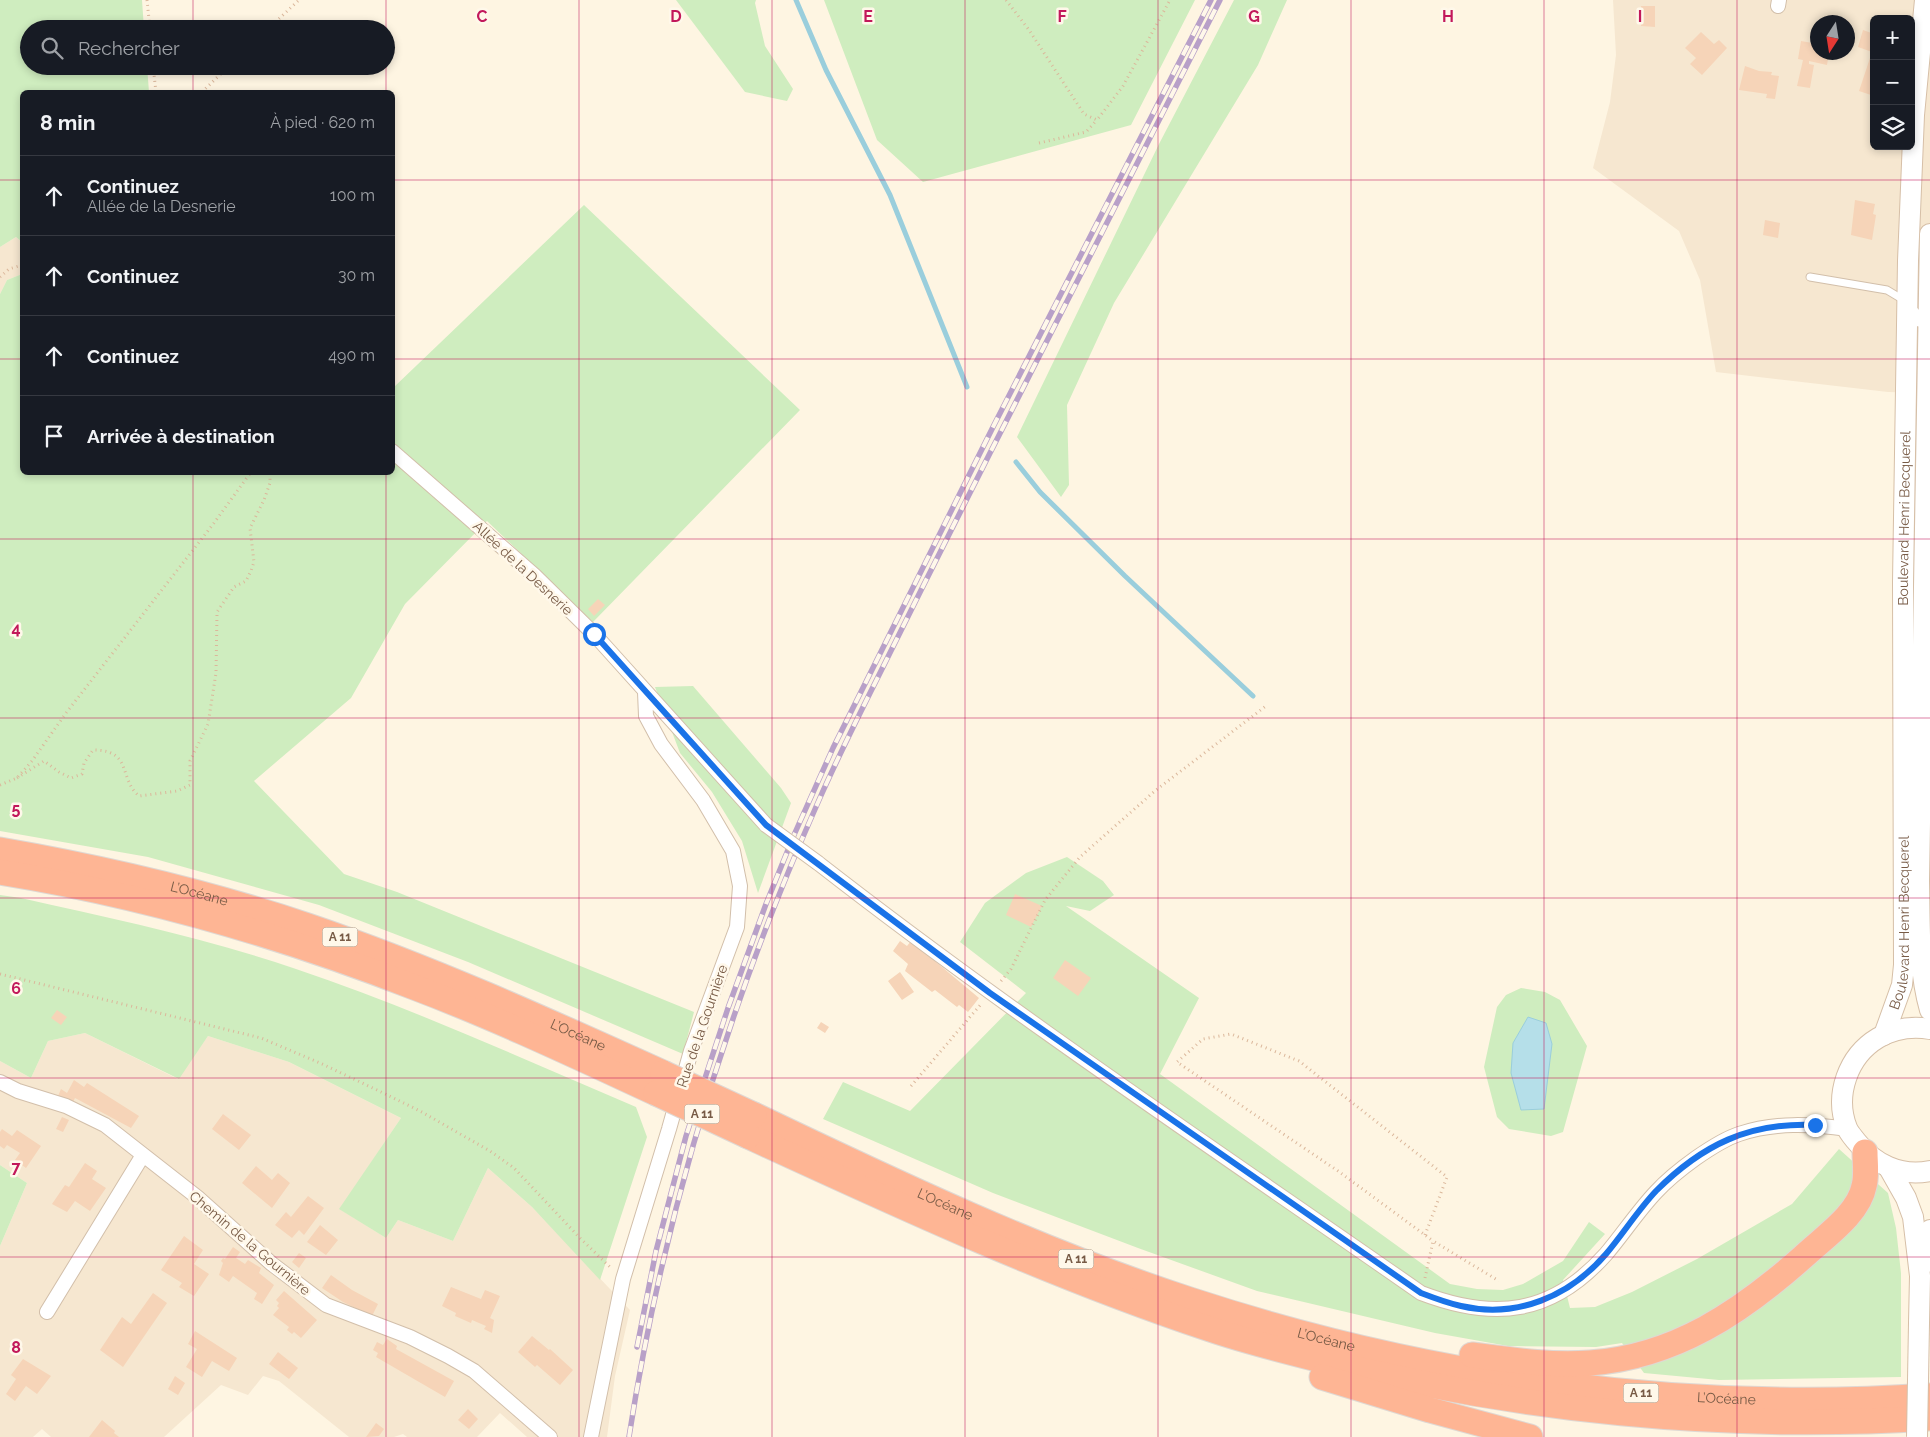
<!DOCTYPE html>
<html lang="fr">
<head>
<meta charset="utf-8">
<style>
  :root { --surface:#171b24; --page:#20242c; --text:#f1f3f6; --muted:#9ea1a6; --line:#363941 }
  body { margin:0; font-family:Raleway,sans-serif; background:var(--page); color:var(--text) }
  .controls { position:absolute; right:15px; top:15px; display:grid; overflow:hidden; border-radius:8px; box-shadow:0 2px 8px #0003 }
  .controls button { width:45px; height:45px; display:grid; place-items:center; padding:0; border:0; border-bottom:1px solid var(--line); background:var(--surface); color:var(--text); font:25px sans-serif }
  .compass { position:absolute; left:1810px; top:15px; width:45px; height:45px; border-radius:50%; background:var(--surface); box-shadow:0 2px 8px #0003; rotate:192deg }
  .stop { position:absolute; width:15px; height:15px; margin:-11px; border:4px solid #1a73e8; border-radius:50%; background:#fff }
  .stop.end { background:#1a73e8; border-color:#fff; box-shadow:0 1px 5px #0008 }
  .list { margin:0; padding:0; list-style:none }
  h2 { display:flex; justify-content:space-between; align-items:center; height:65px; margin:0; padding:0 20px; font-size:21px }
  h2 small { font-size:16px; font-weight:400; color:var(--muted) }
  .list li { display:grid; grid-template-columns:32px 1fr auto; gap:15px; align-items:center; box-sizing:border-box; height:80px; padding:0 20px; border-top:1px solid var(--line) }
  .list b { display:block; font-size:19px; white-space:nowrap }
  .list p { margin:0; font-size:16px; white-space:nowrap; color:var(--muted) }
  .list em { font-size:16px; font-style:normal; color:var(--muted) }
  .icon { flex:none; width:28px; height:28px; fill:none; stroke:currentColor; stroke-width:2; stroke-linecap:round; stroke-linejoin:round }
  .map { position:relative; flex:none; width:1930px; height:1437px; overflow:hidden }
  .search { position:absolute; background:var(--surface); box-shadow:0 2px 8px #0003; left:20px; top:20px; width:375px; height:55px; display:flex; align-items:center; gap:12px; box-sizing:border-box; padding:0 18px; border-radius:28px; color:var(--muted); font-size:19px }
  .panel { position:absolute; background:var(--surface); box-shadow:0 2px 8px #0003; left:20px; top:90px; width:375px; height:385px; border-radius:8px }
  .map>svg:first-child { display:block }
</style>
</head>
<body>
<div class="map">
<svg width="1930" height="1437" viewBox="0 0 1930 1437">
  <rect width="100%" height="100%" fill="#fef5e2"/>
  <!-- residential -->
  <path fill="#f6e7d0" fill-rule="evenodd" d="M1613 0H1930V393L1888 392 1716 372 1700 280 1679 231 1593 168 1610 102 1616 55ZM1874 19H1911V146H1874ZM1818 22H1848V52H1818Z
    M16 237 22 242V274L7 280 0 294V247Z
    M85 1033 178 1079 208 1036 289 1062 401 1118 340 1209 386 1238 398 1220 453 1241 488 1168 532 1207 630 1310 615 1376 607 1437H527L500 1413 477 1437H407L403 1434 394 1437H349L279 1381 263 1376 248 1395 221 1385 164 1437H51L42 1429 33 1437H0V1246L27 1183 0 1165V1061L31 1078 48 1041Z"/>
  <!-- green -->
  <path fill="#cfedbf" d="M0 0H142L144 29H29V66H147L149 92H22V242L16 237 0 247Z
    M676 0H756L755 3 765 46 793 89 787 101 745 92Z
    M824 0H1195L1131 125 923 182 877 140Z
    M1234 0H1287L1258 65 1114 303 1067 405 1069 485 1061 497 1017 437 1159 144Z
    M584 205 800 410 593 622 487 521 405 604 351 698 254 781 344 874 397 892 694 1012 683 1054 468 962 319 905 148 857 0 831V294L7 280 22 274V472H392L393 388Z
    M693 686 781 788 791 803 758 893 742 841 712 792 680 753 655 687Z
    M1067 857 1103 881 1114 895 1090 911 1066 906 1199 998 1160 1074 1450 1284 1477 1289 1503 1290 1523 1284 1563 1261 1589 1222 1605 1234 1563 1280 1570 1308 1595 1307 1632 1292 1697 1259 1792 1204 1839 1149 1888 1193 1896 1228 1901 1273V1377L1719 1380 1644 1373 1622 1343 1596 1347 1508 1346 1435 1333 1257 1291 1138 1248 993 1193 823 1119 843 1082 910 1111 1026 993 960 942 985 903 1026 873Z
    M0 895 21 898C114 919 206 938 296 969 412 1008 523 1059 636 1107L647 1137 600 1280 532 1207 488 1168 453 1241 398 1220 386 1238 339 1209 401 1118 289 1062 208 1036 179 1079 85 1033 48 1041 31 1078 0 1061Z
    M1521 988 1545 992 1560 1000 1587 1046 1563 1132 1551 1136 1509 1129 1497 1117 1484 1067 1497 1007 1506 995Z
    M0 1165 27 1183 0 1246Z"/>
  <!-- water -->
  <path fill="#b5dfe9" stroke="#9acedc" d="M1528 1017 1546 1023 1552 1044 1544 1109 1521 1110 1511 1073 1513 1043Z"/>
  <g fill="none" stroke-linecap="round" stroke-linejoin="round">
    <!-- stream -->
    <path stroke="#9acedc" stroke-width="5" d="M796 0 826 70 890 195 967 387
      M1016 462 1040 492 1125 576 1253 696"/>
  </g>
  <!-- building -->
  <path fill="#f6d4b8" d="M1641 6H1655V27L1641 26Z
    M1863 30 1874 34V96L1859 91 1872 52 1858 47Z
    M1701 32 1714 44 1719 40 1727 48 1702 75 1690 64 1696 58 1685 48Z
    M1801 41 1818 44V52H1829L1827 65 1809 61V64L1814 65 1810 88 1797 86 1803 60 1798 59Z
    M1745 66 1759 71 1772 72 1771 75 1779 76 1775 99 1766 98 1767 94 1739 90Z
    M1855 200 1875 204 1873 214 1876 215 1872 240 1851 235Z
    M1765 220 1780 223 1778 238 1763 235Z
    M598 599 605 605 594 616 588 609Z
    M1015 894 1042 906 1031 927 1006 915Z
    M900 941 907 946 911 941 979 998 968 1012 959 1005 957 1007 935 990 932 992 905 971 908 964 893 951Z
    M1065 960 1091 978 1078 996 1053 978Z
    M900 972 914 992 902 1000 888 981Z
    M57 1010 67 1017 61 1025 51 1018Z
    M821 1022 829 1027 825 1033 817 1028Z
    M74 1080 84 1087 87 1083 139 1116 131 1128 75 1098 72 1104 58 1096 61 1089 67 1093Z
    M223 1114 251 1135 239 1150 212 1129Z
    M62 1117 69 1120 63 1132 56 1129Z
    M2 1129 12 1136 17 1130 41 1146 26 1168 15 1160 20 1153 7 1145 4 1149 0 1146V1132Z
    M85 1163 97 1171 92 1179 106 1188 90 1211 75 1201 67 1212 52 1204 65 1185 69 1187Z
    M256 1166 272 1180 278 1173 290 1183 272 1208 242 1183Z
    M308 1196 324 1208 304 1235 299 1230 292 1238 275 1225 286 1212 291 1217Z
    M320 1225 338 1240 326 1255 307 1242Z
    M184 1236 203 1250 194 1264 209 1274 194 1296 179 1287 182 1283 161 1270Z
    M233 1247 240 1252 236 1258 245 1264 248 1260 261 1268 259 1273 274 1285 262 1304 254 1299 257 1293 233 1276 229 1282 219 1275 223 1263 221 1261 223 1258 225 1259Z
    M299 1253 306 1258 299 1268 292 1262Z
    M331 1275 352 1290 378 1304 372 1316 343 1302 322 1288Z
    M451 1287 481 1299 485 1290 500 1296 490 1318 494 1320 492 1333 484 1329 486 1326 472 1320 471 1323 455 1316 456 1313 442 1306Z
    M284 1291 317 1320 301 1338 294 1332 292 1334 287 1330 289 1327 273 1315 279 1308 277 1306 279 1303 276 1300Z
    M153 1293 167 1303 123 1367 100 1350 122 1317 131 1324Z
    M195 1331 237 1358 229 1371 212 1361 202 1377 186 1367 197 1349 188 1344Z
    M532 1336 549 1350 550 1349 573 1370 560 1385 537 1365 535 1367 518 1352Z
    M387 1339 397 1346 396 1349 454 1381 445 1397 376 1357 378 1353 373 1350 377 1342 383 1345Z
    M278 1352 298 1368 289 1379 269 1364Z
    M23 1359 51 1376 37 1394 26 1386 15 1401 6 1394 16 1379 11 1375Z
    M175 1376 185 1383 178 1395 168 1389Z
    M468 1409 478 1419 469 1429 458 1420Z
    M102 1420 115 1431 114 1433 119 1437H89Z
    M376 1423 384 1429 379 1436 366 1437Z"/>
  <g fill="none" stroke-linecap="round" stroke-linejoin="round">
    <!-- lane casing -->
    <g stroke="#d2bfaa" stroke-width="9">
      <path id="lane" d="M1810 277 1887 290 1907 302 1919 315V323"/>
    </g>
    <!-- street casing -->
    <g stroke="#d2bfaa" stroke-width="16">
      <path id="street" d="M1778 6 1779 0
        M392 451 534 575 594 634 766 825
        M818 863C1013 1015 1219 1152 1421 1293 1494 1321 1552 1315 1606 1254 1623 1234 1638 1211 1656 1192 1668 1179 1682 1168 1696 1158 1709 1149 1724 1139 1739 1134 1775 1122 1811 1124 1848 1129
        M0 1082 18 1091 66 1106 105 1125 197 1197 272 1264 326 1305 410 1337 448 1356 474 1371 550 1437
        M47 1312 143 1155
        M591 1437 623 1279 669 1129 691 1051 737 927 740 886 733 851 703 800 661 744 646 716 645 692"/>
    </g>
    <!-- secondary casing -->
    <g stroke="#d6bfa7" stroke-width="22">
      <g id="secondary">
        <path d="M1930 234 1919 881C1920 924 1918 968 1930 1010"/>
        <path d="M1930 1029C1911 1026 1895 1028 1878 1038 1848 1056 1834 1095 1847 1128 1849 1133 1853 1137 1856 1141 1874 1164 1900 1177 1930 1171"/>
        <path id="s1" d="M1884 1035 1902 985 1904 965 1903 582 1908 261 1914 115 1925 0"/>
        <path d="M1889 1168 1906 1198 1913 1217 1920 1276 1919 1323"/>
        <path d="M1923 1264 1930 1230"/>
      </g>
    </g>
    <!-- highway casing -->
    <g stroke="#dfd8d3" stroke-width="27">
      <g id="highway">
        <path id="s2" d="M0 850C104 868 207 892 308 926 429 967 546 1020 663 1073"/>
        <path d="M0 872C142 895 280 935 414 987 496 1018 576 1056 656 1093"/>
        <path id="s3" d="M754 1115C896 1183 1040 1251 1190 1300 1428 1378 1679 1413 1930 1396"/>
        <path d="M748 1136C900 1206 1051 1276 1210 1329 1245 1341 1281 1350 1317 1359 1516 1411 1725 1431 1930 1418"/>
        <path d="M1472 1355C1511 1360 1550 1366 1590 1363 1675 1357 1741 1312 1803 1257 1823 1238 1859 1214 1864 1186 1867 1176 1865 1163 1865 1152"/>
        <path d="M1322 1377 1430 1410 1530 1437"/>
      </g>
    </g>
    <!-- path -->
    <path stroke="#dbb79b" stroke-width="3" stroke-dasharray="1 4" stroke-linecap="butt" d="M147 0 150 29
      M1006 0 1029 30 1084 114 1097 120 1123 86 1170 0
      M268 29 299 0
      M153 66 156 92
      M202 92 229 66
      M1039 143 1086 132 1097 120
      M0 277 9 269 22 265
      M17 778 44 761 59 772 71 778 82 774 84 763 93 750C133 750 118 778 139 796L177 791 190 785V761L208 724 216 673 217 612 234 587 246 581 251 571 254 562 250 528 264 500 270 483V472
      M0 785 17 778 32 761 66 713 214 523 251 472
      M0 974 261 1038 320 1063 377 1090 420 1111 490 1151 514 1168 579 1237 611 1268
      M1001 981 1011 969 1045 900 1080 857 1156 790 1266 706
      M911 1086 982 1003
      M1425 1235 1447 1177 1299 1061 1231 1034 1203 1039 1177 1062 1338 1171 1425 1235 1433 1241
      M1425 1278 1433 1241 1499 1281"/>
    <!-- lane -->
    <use href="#lane" stroke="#fff" stroke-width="7"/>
    <!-- street -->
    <use href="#street" stroke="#fff" stroke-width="14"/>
    <!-- secondary -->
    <use href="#secondary" stroke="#fff" stroke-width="20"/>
    <!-- highway -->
    <use href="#highway" stroke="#feb594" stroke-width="25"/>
    <!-- rail casing -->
    <g stroke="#b8a0c8" stroke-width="5.5">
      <path id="rail" d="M637 1347 656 1251 686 1136 728 1008 766 904 794 835 833 748 994 425 1211 0
        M629 1437C663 1217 729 1003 819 800 837 759 857 719 877 679 914 604 951 530 989 455 1066 303 1143 152 1220 0"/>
    </g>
    <!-- rail -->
    <use href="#rail" stroke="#fff8ea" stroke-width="4" stroke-dasharray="11" stroke-linecap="butt"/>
    <!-- street-bridge casing -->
    <g stroke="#d2bfaa" stroke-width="16" stroke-linecap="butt">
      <path id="street-bridge" d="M766 825 818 863"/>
    </g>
    <!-- secondary-bridge casing -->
    <g stroke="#d6bfa7" stroke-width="22" stroke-linecap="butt">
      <path id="secondary-bridge" d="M1917 1437 1919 1323"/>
    </g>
    <!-- highway-bridge casing -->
    <g stroke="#dfd8d3" stroke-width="27" stroke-linecap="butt">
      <path id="highway-bridge" d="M663 1073 754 1115
        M656 1093 748 1136"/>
    </g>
    <!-- street-bridge -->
    <use href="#street-bridge" stroke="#fff" stroke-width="14"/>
    <!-- secondary-bridge -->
    <use href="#secondary-bridge" stroke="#fff" stroke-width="20"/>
    <!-- highway-bridge -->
    <use href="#highway-bridge" stroke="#feb594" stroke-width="25"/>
  </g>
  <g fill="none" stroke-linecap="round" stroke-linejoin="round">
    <!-- route -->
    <path stroke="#1a73e8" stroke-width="6" d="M594 634 766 825 990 993 1421 1293C1434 1298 1447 1303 1461 1306 1517 1319 1570 1296 1606 1254 1623 1234 1638 1210 1656 1191 1702 1145 1749 1122 1815 1125"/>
  </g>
  <!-- grid -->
  <path fill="none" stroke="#c2185b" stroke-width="1" stroke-opacity="0.55" d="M193 0V29M386 0V29M579 0V1437M772 0V1437M965 0V1437M1158 0V1437M1351 0V1437M1544 0V1437M1737 0V1437M193 66V92M386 66V92M0 180H22M392 180H1930M0 359H22M392 359H1930M193 472V1437M386 472V1437M0 539H1930M0 718H1930M0 898H1930M0 1078H1930M0 1257H1930"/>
  <g text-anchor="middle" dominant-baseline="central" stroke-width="5" stroke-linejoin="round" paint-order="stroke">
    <!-- shield labels -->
    <g fill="#fff8ea" stroke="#a08a77" stroke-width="1">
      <rect x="322.5" y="927.5" width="35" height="19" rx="4"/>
      <rect x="684.5" y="1104.5" width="35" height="19" rx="4"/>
      <rect x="1058.5" y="1249.5" width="35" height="19" rx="4"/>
      <rect x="1623.5" y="1383.5" width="35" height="19" rx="4"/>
    </g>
    <g font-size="12" font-weight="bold" fill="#785b46">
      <text x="340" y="937">A 11</text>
      <text x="702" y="1114">A 11</text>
      <text x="1076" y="1259">A 11</text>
      <text x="1641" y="1393">A 11</text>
    </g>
    <!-- street labels -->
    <g font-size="14" fill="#785b46" stroke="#fff8ea">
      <text stroke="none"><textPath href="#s1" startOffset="520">Boulevard Henri Becquerel</textPath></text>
      <text transform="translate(523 568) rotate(43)">Allée de la Desnerie</text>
      <text stroke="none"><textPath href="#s2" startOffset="204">L’Océane</textPath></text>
      <text stroke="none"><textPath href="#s1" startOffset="115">Boulevard Henri Becquerel</textPath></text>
      <text transform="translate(702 1026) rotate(-71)">Rue de la Gournière</text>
      <text stroke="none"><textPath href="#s2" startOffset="609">L’Océane</textPath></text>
      <text stroke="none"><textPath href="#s3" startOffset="211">L’Océane</textPath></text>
      <text transform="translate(250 1243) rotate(40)">Chemin de la Gournière</text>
      <text stroke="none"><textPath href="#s3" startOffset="616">L’Océane</textPath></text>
      <text stroke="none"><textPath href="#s3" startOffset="1021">L’Océane</textPath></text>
    </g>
  </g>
  <g font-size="16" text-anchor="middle" font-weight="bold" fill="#c2185b" stroke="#fff8ea" stroke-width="5" stroke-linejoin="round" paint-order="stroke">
    <text x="482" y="22">C</text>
    <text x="676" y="22">D</text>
    <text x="868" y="22">E</text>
    <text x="1062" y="22">F</text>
    <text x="1254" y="22">G</text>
    <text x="1448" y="22">H</text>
    <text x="1640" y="22">I</text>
    <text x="16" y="634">4</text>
    <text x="16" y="814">5</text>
    <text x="16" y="994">6</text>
    <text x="16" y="1173">7</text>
    <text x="16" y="1353">8</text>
  </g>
</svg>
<div class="controls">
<button>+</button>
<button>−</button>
<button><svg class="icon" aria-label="layers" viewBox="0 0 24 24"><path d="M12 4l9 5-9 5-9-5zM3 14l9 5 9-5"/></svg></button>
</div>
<svg class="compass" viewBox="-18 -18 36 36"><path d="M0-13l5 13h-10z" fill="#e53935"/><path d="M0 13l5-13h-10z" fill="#9ea1a6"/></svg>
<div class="stop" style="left:594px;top:634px"></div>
<div class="stop end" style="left:1815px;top:1125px"></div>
<div class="search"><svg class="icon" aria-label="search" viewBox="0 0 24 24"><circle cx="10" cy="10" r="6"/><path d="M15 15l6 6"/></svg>Rechercher</div>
<section class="panel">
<h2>8 min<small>À pied · 620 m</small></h2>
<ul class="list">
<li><svg class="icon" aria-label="ahead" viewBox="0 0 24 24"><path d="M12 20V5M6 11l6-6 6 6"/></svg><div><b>Continuez</b><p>Allée de la Desnerie</p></div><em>100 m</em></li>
<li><svg class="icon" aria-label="ahead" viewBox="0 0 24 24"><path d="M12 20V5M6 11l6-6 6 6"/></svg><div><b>Continuez</b></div><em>30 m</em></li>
<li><svg class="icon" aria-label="ahead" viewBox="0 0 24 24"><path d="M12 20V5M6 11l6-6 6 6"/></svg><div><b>Continuez</b></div><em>490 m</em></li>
<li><svg class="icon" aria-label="arrive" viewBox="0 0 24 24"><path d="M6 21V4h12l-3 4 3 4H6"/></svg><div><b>Arrivée à destination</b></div></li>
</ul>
</section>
</div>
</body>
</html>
